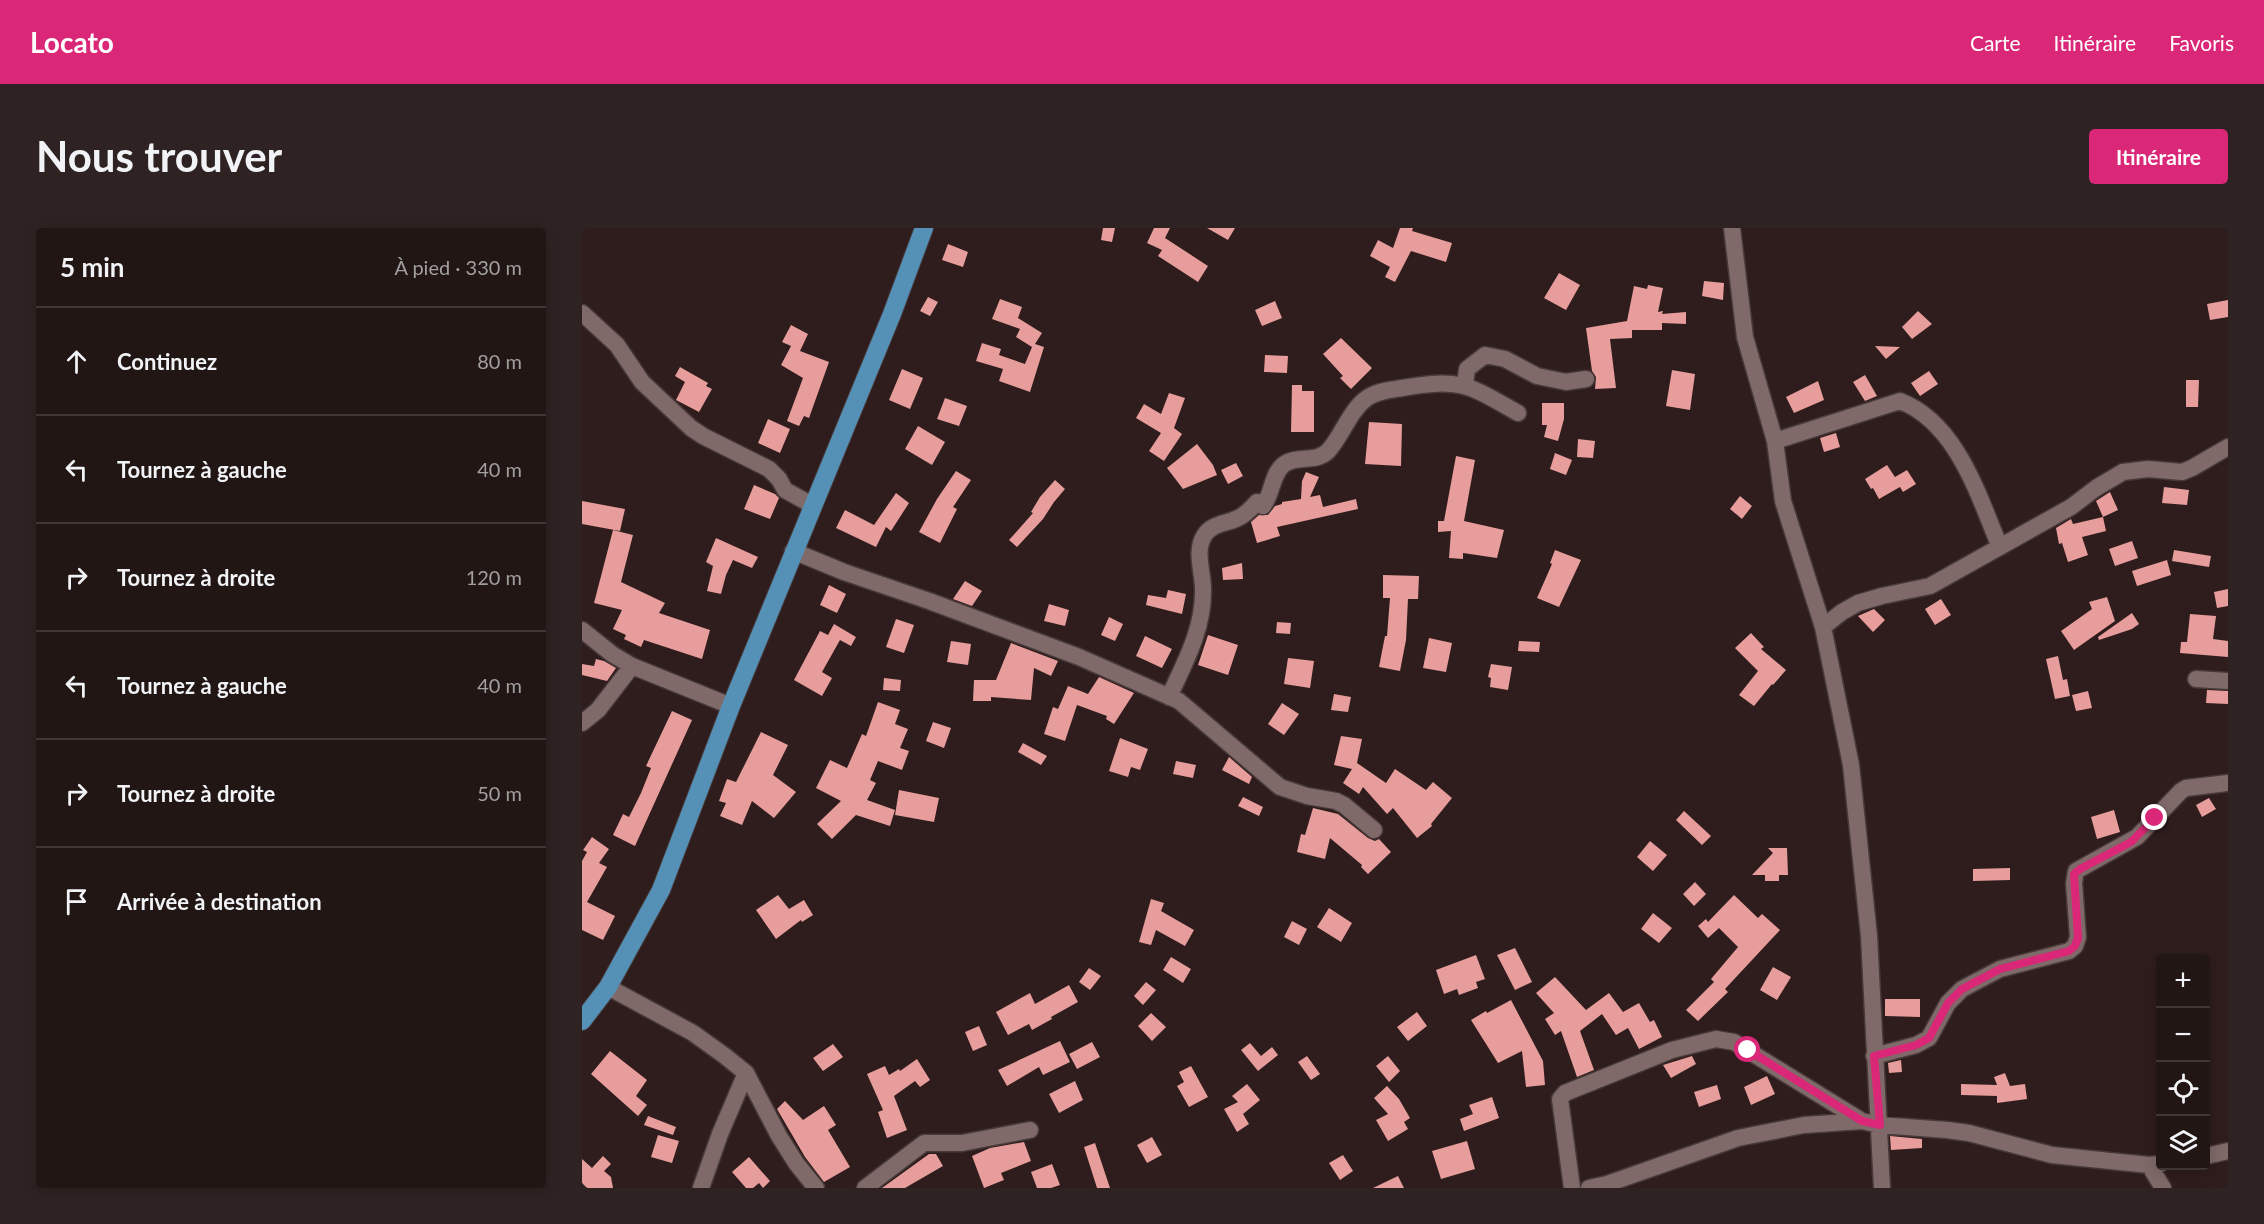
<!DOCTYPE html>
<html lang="fr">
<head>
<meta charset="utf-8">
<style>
  :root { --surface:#221615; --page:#2e2322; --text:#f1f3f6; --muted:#a29fa0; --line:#3f3534; --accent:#db2777 }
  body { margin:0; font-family:Lato,sans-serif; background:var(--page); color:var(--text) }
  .controls { position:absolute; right:18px; bottom:18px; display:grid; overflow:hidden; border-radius:6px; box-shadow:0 3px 15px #0003 }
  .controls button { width:54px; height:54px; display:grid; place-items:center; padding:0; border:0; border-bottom:2px solid var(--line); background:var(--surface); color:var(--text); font:30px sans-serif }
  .stop { position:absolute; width:18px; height:18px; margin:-14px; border:4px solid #db2777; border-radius:50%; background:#fff }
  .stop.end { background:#db2777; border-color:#fff; box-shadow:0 2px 6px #0008 }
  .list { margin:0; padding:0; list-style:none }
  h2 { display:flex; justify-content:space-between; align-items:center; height:78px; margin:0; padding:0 24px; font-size:26px }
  h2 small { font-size:20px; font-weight:400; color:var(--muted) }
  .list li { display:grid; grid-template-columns:39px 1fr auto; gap:18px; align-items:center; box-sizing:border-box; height:108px; padding:0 24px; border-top:2px solid var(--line) }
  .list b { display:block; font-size:22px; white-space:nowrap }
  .list em { font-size:20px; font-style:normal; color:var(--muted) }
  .icon { flex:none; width:33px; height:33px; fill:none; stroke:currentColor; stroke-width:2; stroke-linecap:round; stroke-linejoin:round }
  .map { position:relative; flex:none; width:1646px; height:960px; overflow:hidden; border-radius:6px }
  header { display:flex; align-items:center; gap:36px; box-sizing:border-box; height:84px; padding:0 30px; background:var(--accent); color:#fff }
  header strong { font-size:28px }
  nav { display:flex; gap:33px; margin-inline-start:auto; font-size:21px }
  .intro { display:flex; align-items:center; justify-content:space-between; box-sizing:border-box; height:144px; padding:0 36px }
  h1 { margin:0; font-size:42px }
  .button { padding:15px 27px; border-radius:6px; background:var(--accent); color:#fff; font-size:21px; font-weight:700 }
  main { display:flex; gap:36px; padding:0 36px }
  aside { flex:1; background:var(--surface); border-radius:6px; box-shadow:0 3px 15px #0003 }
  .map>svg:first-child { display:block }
</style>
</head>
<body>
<header>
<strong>Locato</strong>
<nav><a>Carte</a><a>Itinéraire</a><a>Favoris</a></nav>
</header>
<div class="intro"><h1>Nous trouver</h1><a class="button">Itinéraire</a></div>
<main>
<aside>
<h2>5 min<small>À pied · 330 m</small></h2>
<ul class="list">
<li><svg class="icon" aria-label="ahead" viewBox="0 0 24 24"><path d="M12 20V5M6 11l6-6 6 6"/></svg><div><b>Continuez</b></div><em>80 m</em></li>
<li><svg class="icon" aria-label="left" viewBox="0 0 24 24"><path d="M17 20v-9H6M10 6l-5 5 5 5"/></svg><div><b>Tournez à gauche</b></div><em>40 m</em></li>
<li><svg class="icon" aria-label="right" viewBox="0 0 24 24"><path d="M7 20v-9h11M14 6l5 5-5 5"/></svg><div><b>Tournez à droite</b></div><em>120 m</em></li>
<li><svg class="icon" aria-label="left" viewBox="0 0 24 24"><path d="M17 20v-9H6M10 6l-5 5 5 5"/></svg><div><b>Tournez à gauche</b></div><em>40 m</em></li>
<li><svg class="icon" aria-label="right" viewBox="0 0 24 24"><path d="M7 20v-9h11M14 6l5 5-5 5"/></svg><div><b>Tournez à droite</b></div><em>50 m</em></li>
<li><svg class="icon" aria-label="arrive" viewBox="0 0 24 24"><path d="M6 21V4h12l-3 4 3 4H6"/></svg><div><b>Arrivée à destination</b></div></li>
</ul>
</aside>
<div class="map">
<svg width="1646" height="960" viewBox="0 0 1646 960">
  <rect width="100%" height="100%" fill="#2e1d1c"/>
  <!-- building -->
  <path fill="#e79d9b" d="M521 0H533L530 14 519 12Z
    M572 0H588L583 10 626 38 616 54 576 28 580 22 565 15Z
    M625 0H653L646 12Z
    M818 0H831L830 3 870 15 864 34 829 23 813 54 803 49 808 39 788 28 796 12 811 20Z
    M366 16 386 24 381 39 360 32Z
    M977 45 998 57 984 82 962 70Z
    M1122 53 1142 55 1141 72 1120 68Z
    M1066 57 1081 60 1076 84 1081 83 1080 86 1104 84V96L1080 95V102H1050V110L1028 111 1034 160 1013 161 1014 149 1010 143 1004 100 1045 93 1052 58 1065 61Z
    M346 69 356 74 348 88 338 83Z
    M418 71 440 79 436 90 460 105 453 116 462 119 448 164 417 153 421 141 394 133 400 115 419 121 417 127 443 136 450 119 434 109 438 101 410 91Z
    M1646 72V89L1628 92 1625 76Z
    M693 73 700 90 680 98 673 82Z
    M1336 83 1350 96 1330 111 1320 99Z
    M209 97 226 106 218 123 247 134 227 190 222 188 217 198 205 193 221 150 199 137 209 118 200 114Z
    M759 110 790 140 769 161 758 150 761 148 741 126Z
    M1293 118 1318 119 1304 131Z
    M683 127 706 128 705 145 682 144Z
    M98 139 126 155 124 158 130 161 117 184 94 172 103 154 93 148Z
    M320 141 341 150 328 181 307 172Z
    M1090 142 1113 146 1108 182 1084 178Z
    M1347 143 1356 156 1338 168 1329 155Z
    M1283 147 1295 168 1283 173 1271 154Z
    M1604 152H1617L1616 179H1604Z
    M1236 153 1242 172 1212 185 1204 169Z
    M710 157H720V163H732V204H709Z
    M587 165 603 170 592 200 600 206 582 233 567 223 579 205 554 190 562 176 579 186Z
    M363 170 385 178 377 198 355 191Z
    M960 175H982V191L976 213 962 209 965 197H960Z
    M186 191 208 201 198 225 176 215Z
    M787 194 820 196 819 238 783 236Z
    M336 198 363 214 350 237 323 221Z
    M1254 205 1258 219 1242 224 1238 210Z
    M996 211 1013 213 1011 230 995 229Z
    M615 216 631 237 635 247 601 261 585 240Z
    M973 225 990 232 984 247 968 241Z
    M874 228 893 232 882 293 922 302 915 330 881 325V331L867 330 869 303 856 304V293H862Z
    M654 235 661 248 646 256 639 242Z
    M1305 237 1313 249 1325 242 1334 256 1321 264 1318 259 1297 271 1291 260 1289 261 1283 251Z
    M374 243 389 252 371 279 375 281 358 315 337 304 355 271Z
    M724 244 737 249 728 269 738 267 741 279 774 271 776 281 695 299 698 308 675 315 669 294 677 287H686L693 278 700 276V274L719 271 720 253Z
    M473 252 483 261 472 274 461 291 435 319 427 312 451 285 449 284 458 269Z
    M172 257 193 266 197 270 188 291 162 281Z
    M1582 259 1607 262 1605 277 1580 275Z
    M1528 264 1536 282 1521 289 1514 273Z
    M314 265 327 275 309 303 304 299 294 319 254 300 263 282 292 297Z
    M1158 268 1170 278 1160 291 1148 281Z
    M0 273 43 281 38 303 0 296Z
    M1521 289 1524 303 1500 309 1506 327 1486 334 1480 315 1477 316 1474 300 1489 291 1491 296Z
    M31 302 51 307 39 354 83 375 77 385 128 402 120 431 62 412 59 419 42 411 44 407 31 401 40 382 12 375Z
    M134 310 176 329 170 340 151 332 144 347 139 366 125 363 131 338 124 334Z
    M1550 313 1556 330 1533 338 1527 321Z
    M973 322 999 332 977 379 955 370 970 336 968 335Z
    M1592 322 1629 328 1627 339 1590 333Z
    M1585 332 1589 347 1555 358 1550 343Z
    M660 335 661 351 641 352 640 340Z
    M801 347 837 348 836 371H826L824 412 818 443 797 439 803 408H805L808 370H801Z
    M383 353 400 363 390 378 371 371Z
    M247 357 264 366 255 385 238 377Z
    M1646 361V378L1635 380 1632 364Z
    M586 362 604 366 600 386 564 377 566 367 584 370Z
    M1525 369 1533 393 1492 422 1479 403 1510 381 1507 374Z
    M1359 371 1369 387 1353 397 1343 381Z
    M467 376 487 382 483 398 462 393Z
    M1292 381 1303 392 1291 404 1276 388Z
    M1550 385 1557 396 1550 401 1517 412 1516 409Z
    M1608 386 1634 388 1631 411 1646 413V429L1598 425 1599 414H1605Z
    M527 389 541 396 533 413 519 407Z
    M314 391 332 397 322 425 304 419Z
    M695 394 709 395 708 406 694 405Z
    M252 396 274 409 269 418 258 412 240 444 250 450 240 468 212 452 238 403 246 407Z
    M1169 405 1182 419 1179 421 1204 442 1191 457 1190 456 1172 478 1157 467 1176 443 1153 420Z
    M626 407 656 417 646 447 616 437Z
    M563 408 590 421 580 440 554 428Z
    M847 410 870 415 864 444 841 440Z
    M369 413 389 416 386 437 365 434Z
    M937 413 958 414 957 424 936 423Z
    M429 415 476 433 469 448 452 440 449 472 409 469V473H391L392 452H414Z
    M1476 428 1481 452 1485 451 1488 468 1473 471 1464 431Z
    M706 430 732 433 728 460 702 456Z
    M14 431 22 433 34 440 25 453 0 447V436L12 438Z
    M909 436 930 439 926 462 908 459 909 450 906 449Z
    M517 449 552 465 532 496 524 491 525 488 495 477 483 513 462 506 471 479 476 481 486 458 506 466Z
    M302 450 319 452 318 463 301 462Z
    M1625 462 1646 463V476L1624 475Z
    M1506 463 1510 480 1494 483 1490 467Z
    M752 466 769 469 766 484 749 482Z
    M296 474 318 482 313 496 326 501 318 520 327 523 320 542 296 533 288 552 294 555 285 572 313 582 308 598 274 587 250 611 235 596 259 573 234 560 248 532 265 540 280 506 284 508Z
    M700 475 717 486 702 507 686 496Z
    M90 483 110 492 53 618 31 607 41 586 47 589 59 565 69 540 64 538Z
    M351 494 369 500 362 520 344 513Z
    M179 504 206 517 191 547 214 564 192 590 170 573 160 597 138 588 144 575 137 573 145 551 154 554Z
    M759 508 780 511 775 535 804 555 813 541 844 562 851 554 870 570 849 596 850 598 835 610 811 580 805 586 781 559 777 566 761 555 770 541 752 537Z
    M538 510 566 521 558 542 549 539 546 549 527 543Z
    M441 515 465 528 459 537 436 524Z
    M647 529 670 549 667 556 640 542Z
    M594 533 614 537 611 550 591 546Z
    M317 562 357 570 352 594 313 587Z
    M661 569 681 579 677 588 656 578Z
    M1627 570 1634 581 1620 589 1614 577Z
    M731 580 756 586 786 610 793 613 797 611 809 624 786 646 779 639 780 637 748 610 743 631 715 624 719 606 723 607Z
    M1532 582 1538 604 1515 611 1509 589Z
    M1102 583 1129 608 1120 617 1094 592Z
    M10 609 27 621 17 635 25 639 5 674 33 688 21 712 0 702V633L5 624 1 622Z
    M1068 613 1085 627 1071 643 1055 629Z
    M1186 620H1205L1206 647H1197V653H1183V647H1170L1191 625Z
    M1428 640V652L1391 653V641Z
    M1113 654 1124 666 1112 678 1101 666Z
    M196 667 207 681 222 672 231 687 220 694 219 692 194 711 174 682Z
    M1152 667 1176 690 1180 686 1198 702 1143 761 1146 764 1116 793 1104 782 1132 754 1129 751 1156 719 1137 700 1126 710 1116 698 1124 691 1126 694Z
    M569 671 582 675 579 683 612 702 603 718 574 702 569 717 557 714Z
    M747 680 770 695 759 714 735 699Z
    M1071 685 1090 700 1077 715 1059 701Z
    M710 693 725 701 717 717 702 709Z
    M933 720 950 754 933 762 915 727Z
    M894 727 903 751 894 754 896 760 877 767 875 761 862 766 854 742Z
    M589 729 609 741 601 755 581 742Z
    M1191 739 1209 749 1195 772 1178 762Z
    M507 740 519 748 508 762 497 754Z
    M973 749 1004 782 1027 765 1041 784 1057 775 1068 794 1072 792 1080 809 1057 821 1046 800 1034 807 1020 786 998 803 1012 842 995 849 979 803 973 807 963 791 972 785 954 765Z
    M564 754 574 762 561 777 552 768Z
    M487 757 496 774 469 789 470 791 450 802 447 796 426 807 414 784 448 765 453 776Z
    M1303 771H1338V789L1303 788Z
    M929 772 961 833 963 857 944 859 940 823 916 835 889 792 904 783 905 785Z
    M835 784 845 798 826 813 815 799Z
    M569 785 584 799 570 813 556 798Z
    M397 798 405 817 391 823 383 804Z
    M478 813 488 834 461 847 457 839 425 858 416 842Z
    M510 814 518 829 495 841 487 826Z
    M668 815 679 828 690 819 696 827 676 843 659 822Z
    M251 816 261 829 241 843 231 830Z
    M28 823 65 852 54 868 65 877 56 888 9 846Z
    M725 828 738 846 729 852 716 834Z
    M806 828 818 843 807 854 794 838Z
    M1110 828 1114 836 1089 850 1081 837Z
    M335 831 348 852 338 859 333 853 312 868 325 902 305 910 296 884 301 882 285 846 303 838 307 847 317 841 318 843Z
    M1319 832 1320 844 1307 845 1306 835Z
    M609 838 626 869 607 879 595 858 602 854 597 844Z
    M1423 845 1428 858 1443 856 1445 871 1415 875V868L1379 867V856L1415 857 1412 849Z
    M1185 848 1193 866 1169 877 1162 859Z
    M493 853 501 872 477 885 467 866Z
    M665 856 678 872 661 886 667 896 655 904 642 881 656 874 650 868Z
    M1135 857 1139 871 1117 879 1112 864Z
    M805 858 817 871 828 890 822 894 826 901 806 913 794 892 806 886 792 870Z
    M910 869 917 890 882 903 878 891 891 886 887 877Z
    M203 873 221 892 242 878 254 897 246 902 268 939 242 954 223 929 195 881Z
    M66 888 94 899 91 907 62 897Z
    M76 907 97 913 90 935 69 929Z
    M1308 908 1340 911V920L1309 922Z
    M570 909 580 927 565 935 555 917Z
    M885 913 893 941 859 951 850 923Z
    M442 914 449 933 419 945 422 952 402 960 390 928 408 920Z
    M513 915 528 960H515L502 919Z
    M347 926H354L361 938 323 960H300Z
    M761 927 771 943 758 952 747 935Z
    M21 928 29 936 22 943 29 949 31 960H5L0 955V931L10 940Z
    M167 929 188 953 181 960 177 955 171 960H164L150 944Z
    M470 936 478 957 469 960H455L449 944Z
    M816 948 822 960H791Z"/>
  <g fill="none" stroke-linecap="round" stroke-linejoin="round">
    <!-- minor casing -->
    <g stroke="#473939" stroke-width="19">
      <path id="minor" d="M1150 0 1163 109 1193 213 1201 273 1241 399 1269 537 1287 708 1300 960
        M0 85 35 117 60 154 109 200 121 208 187 241 197 251 203 262 230 277
        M883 156 885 141 903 127 923 131 955 148 984 154 1004 151
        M1193 213 1318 173C1375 195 1396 267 1418 319
        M211 323 262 344 347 373 497 429 597 473 698 559 725 568 754 573 762 577 792 602
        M1241 399 1260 384 1276 375 1300 368 1348 358 1489 279 1514 260 1541 244 1566 241 1600 244 1610 240 1646 219
        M0 402 30 426 50 438
        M1614 451 1646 453
        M587 469C603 434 621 402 621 364 622 347 612 324 622 308 629 296 642 296 654 291 662 288 669 281 675 274L681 278C691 265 689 248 701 237 715 226 735 236 747 222 761 206 768 182 785 170 795 163 808 162 820 160 879 150 885 156 936 185
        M0 495 16 482 50 438 149 478
        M26 759 111 805 143 828 164 845 197 908 214 935 234 960
        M1292 828 1334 817 1347 810 1366 775 1380 761 1418 741 1487 723 1493 718 1496 709 1492 655 1494 643 1555 609 1599 563 1604 560 1646 555
        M1624 928 1646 923
        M1567 937 1581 960
        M119 960 138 906 164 845
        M283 960 342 915H380L448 902
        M990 960 978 871 983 865 1090 822 1134 811 1152 814 1280 893
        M1007 960 1025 956 1156 910 1222 897 1280 893 1297 897 1365 902 1387 905 1470 927 1567 937 1578 936"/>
    </g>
    <!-- major casing -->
    <g stroke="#473939" stroke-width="20">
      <path id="major" d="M0 793 26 759 79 662 149 478 310 86 342 0"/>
    </g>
    <!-- minor -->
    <use href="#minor" stroke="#7f6a69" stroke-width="16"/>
    <!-- major -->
    <use href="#major" stroke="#5590b6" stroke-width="18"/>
  </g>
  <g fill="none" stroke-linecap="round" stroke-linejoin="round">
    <!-- route -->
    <path stroke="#db2777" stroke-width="8" d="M1166 822 1280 893 1298 897 1292 828 1334 817 1347 810 1366 775 1380 761 1418 741 1487 723 1493 718 1496 710 1492 646 1498 641 1549 614 1573 590"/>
  </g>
</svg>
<div class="controls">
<button>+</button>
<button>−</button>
<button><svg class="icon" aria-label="locate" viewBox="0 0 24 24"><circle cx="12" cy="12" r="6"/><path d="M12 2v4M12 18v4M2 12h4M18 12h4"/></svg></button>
<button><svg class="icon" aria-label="layers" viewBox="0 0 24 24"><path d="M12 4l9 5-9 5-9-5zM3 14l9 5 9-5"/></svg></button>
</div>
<div class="stop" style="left:1166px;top:822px"></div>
<div class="stop end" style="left:1573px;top:590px"></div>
</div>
</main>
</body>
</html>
